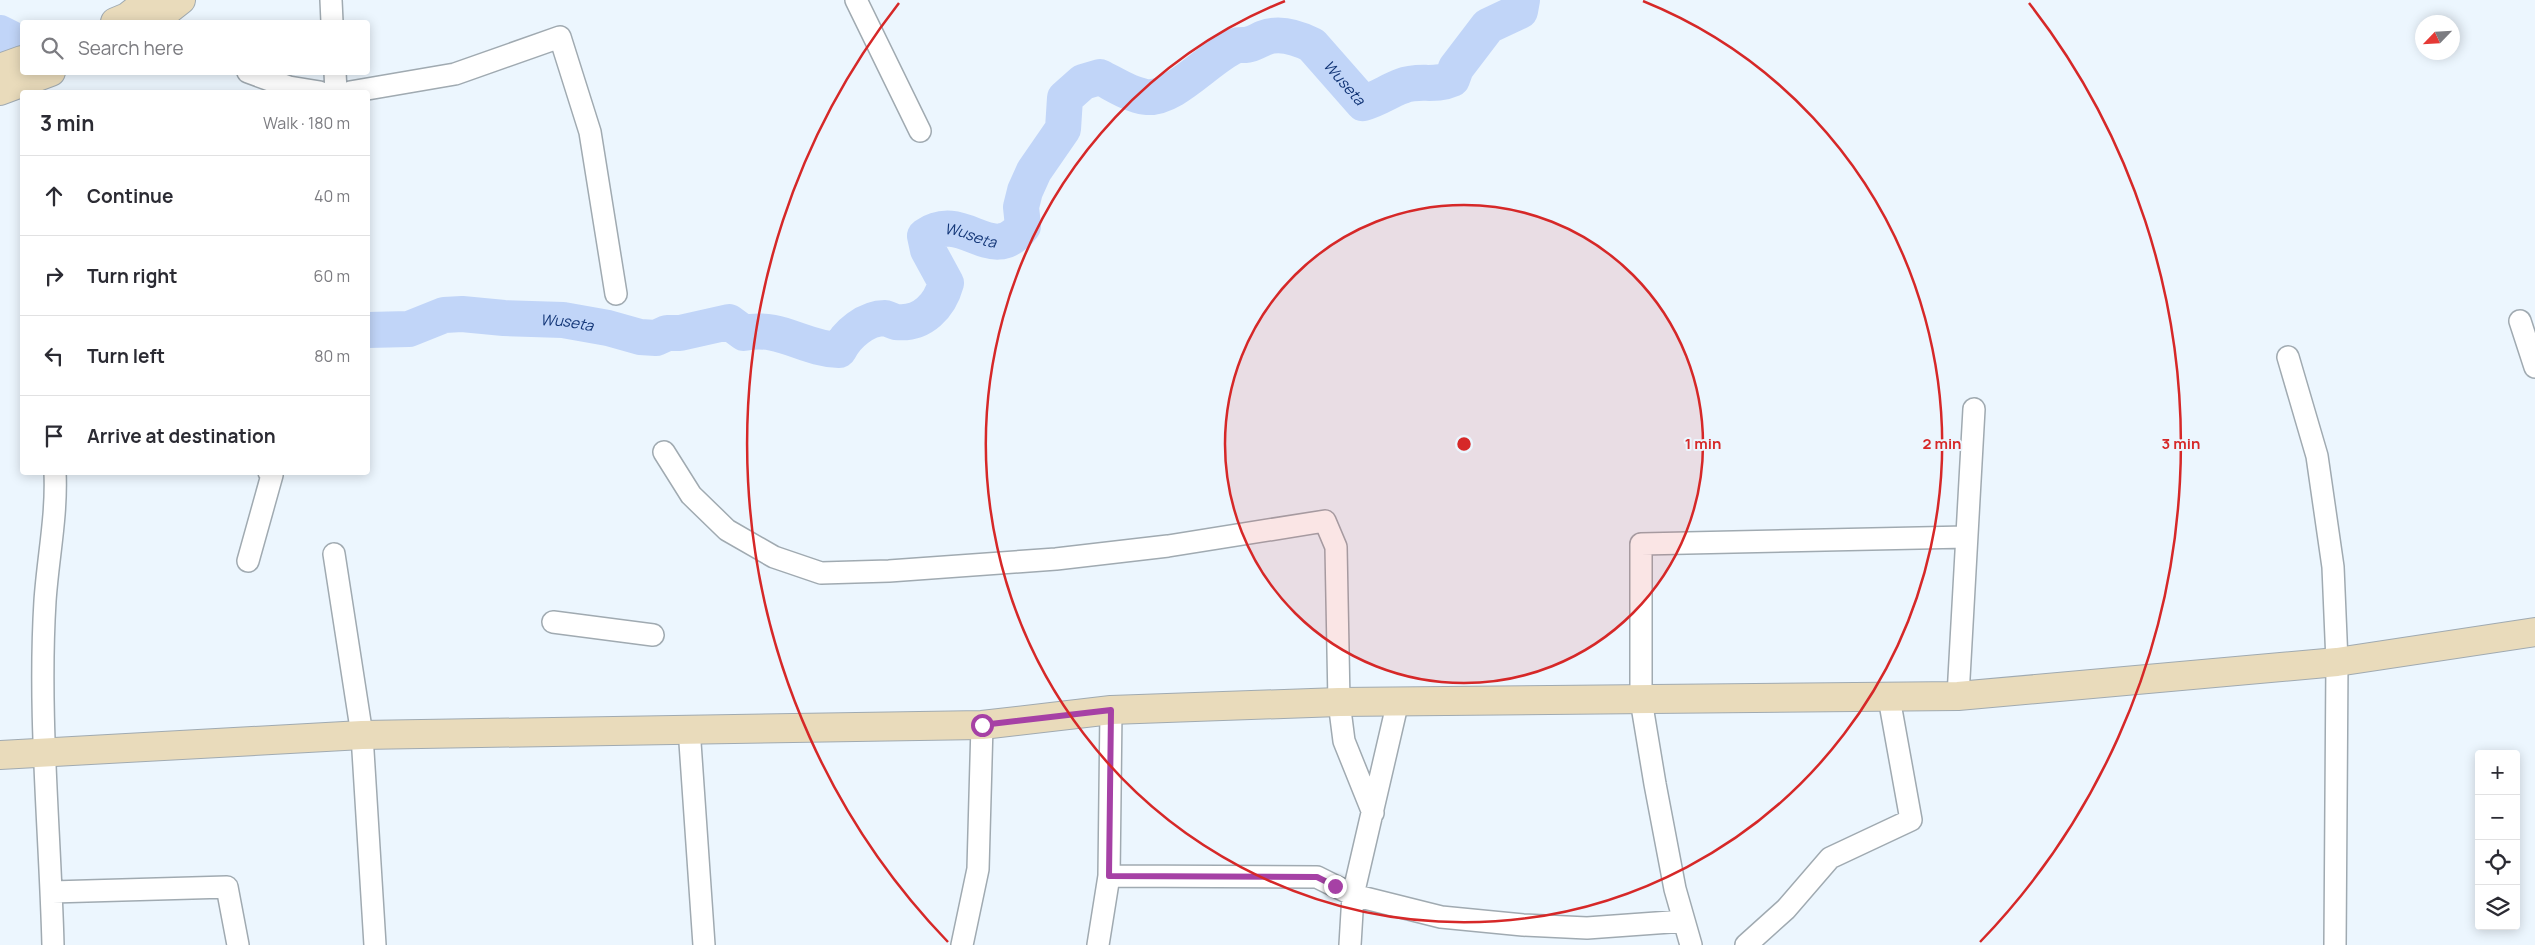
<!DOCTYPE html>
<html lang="en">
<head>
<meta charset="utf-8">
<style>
  :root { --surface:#fff; --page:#f2f2f3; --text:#2b2b33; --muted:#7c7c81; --line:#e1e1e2 }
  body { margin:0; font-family:Manrope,sans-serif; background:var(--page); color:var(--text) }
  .controls { position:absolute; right:15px; bottom:15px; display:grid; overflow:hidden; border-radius:5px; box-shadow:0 2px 12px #0003 }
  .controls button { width:45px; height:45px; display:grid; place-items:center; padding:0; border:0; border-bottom:1px solid var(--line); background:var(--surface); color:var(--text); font:25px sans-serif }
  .compass { position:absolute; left:2415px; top:15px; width:45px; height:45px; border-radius:50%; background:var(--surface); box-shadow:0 2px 12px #0003; rotate:245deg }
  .stop { position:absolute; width:15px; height:15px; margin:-11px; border:4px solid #a641a5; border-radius:50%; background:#fff }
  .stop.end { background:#a641a5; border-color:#fff; box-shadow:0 1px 5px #0008 }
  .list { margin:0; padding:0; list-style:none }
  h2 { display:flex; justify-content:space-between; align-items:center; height:65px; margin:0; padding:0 20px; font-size:21px }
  h2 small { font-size:16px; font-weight:400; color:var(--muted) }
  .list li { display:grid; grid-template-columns:32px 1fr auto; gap:15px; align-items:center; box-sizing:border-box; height:80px; padding:0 20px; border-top:1px solid var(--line) }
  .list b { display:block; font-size:19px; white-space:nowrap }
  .list em { font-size:16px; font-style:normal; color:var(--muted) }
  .icon { flex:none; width:28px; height:28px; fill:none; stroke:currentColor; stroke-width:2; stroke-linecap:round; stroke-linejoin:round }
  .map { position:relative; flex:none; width:2535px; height:945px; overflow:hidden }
  .search { position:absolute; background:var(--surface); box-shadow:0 2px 12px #0003; left:20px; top:20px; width:350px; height:55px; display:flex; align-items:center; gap:12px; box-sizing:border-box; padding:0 18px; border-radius:5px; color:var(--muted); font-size:19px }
  .panel { position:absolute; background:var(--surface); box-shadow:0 2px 12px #0003; left:20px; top:90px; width:350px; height:385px; border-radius:5px }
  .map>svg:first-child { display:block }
</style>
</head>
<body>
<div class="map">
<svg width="2535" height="945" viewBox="0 0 2535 945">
  <rect width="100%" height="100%" fill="#ecf6fe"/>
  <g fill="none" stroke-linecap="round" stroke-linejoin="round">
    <!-- river -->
    <g stroke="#c1d5f8" stroke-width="36">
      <path d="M0 33 12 39 22 62"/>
      <path id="s1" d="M368 330 409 329 444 315 462 314 504 318 563 320 608 328 640 337 656 338 667 333H680L729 322 744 333C780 325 804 349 839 350 847 334 866 318 885 318 889 319 892 321 896 322 923 325 940 305 946 283L928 250 925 236C964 209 992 268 1023 226L1021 207 1025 191 1034 171 1063 129 1065 98 1083 82 1100 77C1114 84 1130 95 1146 97 1174 100 1209 57 1235 46 1240 44 1245 46 1250 44 1255 43 1259 40 1264 38 1279 32 1298 38 1312 45L1363 103C1378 99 1388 91 1402 86 1419 79 1434 87 1452 79L1456 68 1488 26 1520 11 1522 0"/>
    </g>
    <!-- street casing -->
    <g stroke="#a0aab1" stroke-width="24">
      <path id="street" d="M331 0 332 22
        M856 0 920 131
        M248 72 289 87 320 92
        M335 72 336 92
        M350 92 455 74 560 37 590 132 616 294
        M2520 321 2535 367
        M2288 357 2317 456 2333 567 2337 662 2335 945
        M664 452 691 495 727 530 774 557 821 573 889 571 1056 559 1168 546 1325 521 1336 547 1339 702 1344 741 1373 813
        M334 554 362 735 375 945
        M248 561 272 475 269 472
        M553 622 653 635
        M1958 696 1974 409
        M689 728 704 945
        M1109 876 1317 877 1353 895 1441 917 1523 925 1587 928 1684 921
        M52 892 227 887 238 945
        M53 945C50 830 38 715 45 601 48 557 57 516 55 472
        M962 945 978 869 982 725
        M1098 945 1109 876 1111 710
        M1350 945 1353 895 1398 701
        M1691 945 1675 889 1655 784 1641 700V544L1966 537
        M1746 945 1786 909 1830 858 1911 820 1889 698"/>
    </g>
    <!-- secondary casing -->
    <g stroke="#a0aab1" stroke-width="30">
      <path id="secondary" d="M115 22 127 17 149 0
        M153 22 181 0
        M0 68 22 60
        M0 91 51 72
        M0 755 362 735 982 725 1111 710 1339 702 1958 696 2337 662 2535 632"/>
    </g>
    <!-- street -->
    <use href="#street" stroke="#fff" stroke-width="21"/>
    <!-- secondary -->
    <use href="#secondary" stroke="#e9dbbb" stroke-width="28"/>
  </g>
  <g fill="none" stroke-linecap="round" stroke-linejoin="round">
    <!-- route -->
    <path stroke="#a641a5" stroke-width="6" d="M982 725 1111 710 1109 876 1317 877 1335 886"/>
  </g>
  <!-- distance rings -->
  <circle cx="1464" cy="444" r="239" fill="#d62828" fill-opacity=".12"/>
  <g fill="none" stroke="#d62828" stroke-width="2.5">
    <circle cx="1464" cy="444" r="239"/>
    <path d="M1643 1A478 478 0 1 1 1285 1"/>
    <path d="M948 942A717 717 0 0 1 899 3M2029 3A717 717 0 0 1 1980 942"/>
  </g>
  <g text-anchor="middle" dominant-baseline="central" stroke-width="4" stroke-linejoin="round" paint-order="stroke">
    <!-- water labels -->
    <g font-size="15" font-style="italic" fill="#143778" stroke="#ecf6fe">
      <text stroke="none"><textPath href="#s1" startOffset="1249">Wuseta</textPath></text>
      <text stroke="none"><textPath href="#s1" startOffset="724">Wuseta</textPath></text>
      <text stroke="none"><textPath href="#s1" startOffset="202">Wuseta</textPath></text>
    </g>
  </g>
  <circle cx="1464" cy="444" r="8" fill="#d62828" stroke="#ecf6fe" stroke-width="2.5"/>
  <g font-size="15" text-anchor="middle" font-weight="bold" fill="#d62828" stroke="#ecf6fe" stroke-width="4" stroke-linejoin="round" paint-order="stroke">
    <text x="1703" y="449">1 min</text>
    <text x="1942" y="449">2 min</text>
    <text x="2181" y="449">3 min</text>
  </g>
</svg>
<div class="controls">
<button>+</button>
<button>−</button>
<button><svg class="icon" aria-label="locate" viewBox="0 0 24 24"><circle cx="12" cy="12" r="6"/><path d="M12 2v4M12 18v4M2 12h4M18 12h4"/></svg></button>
<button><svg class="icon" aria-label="layers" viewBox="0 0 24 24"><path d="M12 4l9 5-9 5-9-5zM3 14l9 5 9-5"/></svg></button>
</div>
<svg class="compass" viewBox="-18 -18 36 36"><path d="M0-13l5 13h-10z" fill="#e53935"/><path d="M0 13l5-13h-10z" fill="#7c7c81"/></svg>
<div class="stop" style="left:982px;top:725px"></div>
<div class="stop end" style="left:1335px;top:886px"></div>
<div class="search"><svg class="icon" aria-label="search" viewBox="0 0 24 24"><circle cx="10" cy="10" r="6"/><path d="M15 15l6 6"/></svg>Search here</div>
<section class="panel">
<h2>3 min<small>Walk · 180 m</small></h2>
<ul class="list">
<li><svg class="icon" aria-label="ahead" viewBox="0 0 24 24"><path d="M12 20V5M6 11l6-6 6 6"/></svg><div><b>Continue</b></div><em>40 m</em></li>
<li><svg class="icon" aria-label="right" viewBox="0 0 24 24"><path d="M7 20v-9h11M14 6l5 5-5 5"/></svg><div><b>Turn right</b></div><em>60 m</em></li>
<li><svg class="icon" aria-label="left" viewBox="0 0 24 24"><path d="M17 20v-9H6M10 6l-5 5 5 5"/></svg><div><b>Turn left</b></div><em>80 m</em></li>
<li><svg class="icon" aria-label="arrive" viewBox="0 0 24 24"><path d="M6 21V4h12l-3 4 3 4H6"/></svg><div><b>Arrive at destination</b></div></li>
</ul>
</section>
</div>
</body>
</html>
